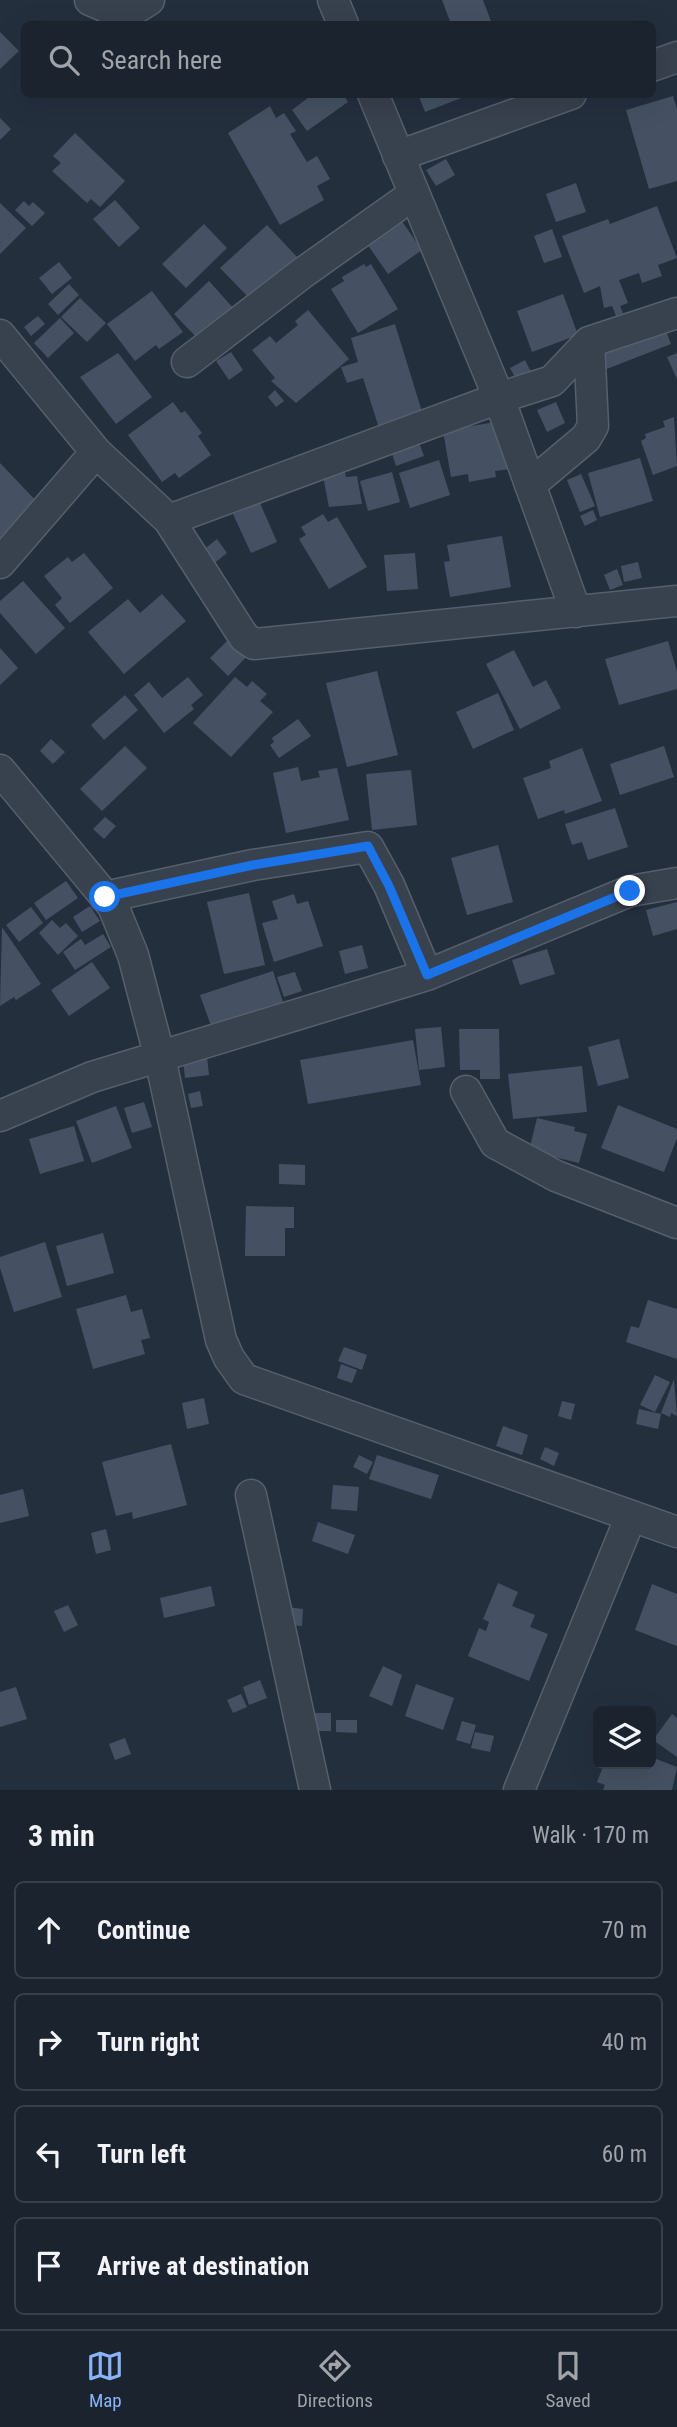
<!DOCTYPE html>
<html lang="en">
<head>
<meta charset="utf-8">
<style>
  :root { --surface:#1b232e; --page:#282f3a; --text:#f1f3f6; --muted:#a0a4aa; --line:#39404a; --accent:#8ab4f8 }
  body { margin:0; font-family:"Roboto Condensed",sans-serif; background:var(--page); color:var(--text) }
  .controls { position:absolute; right:21px; bottom:21px; display:grid; overflow:hidden; border-radius:10px; box-shadow:0 7px 28px #0002 }
  .controls button { width:63px; height:63px; display:grid; place-items:center; padding:0; border:0; border-bottom:2px solid var(--line); background:var(--surface); color:var(--text); font:35px sans-serif }
  .stop { position:absolute; width:21px; height:21px; margin:-16px; border:5px solid #1a73e8; border-radius:50%; background:#fff }
  .stop.end { background:#1a73e8; border-color:#fff; box-shadow:0 2px 7px #0008 }
  .list { margin:0; padding:0; list-style:none }
  h2 { display:flex; justify-content:space-between; align-items:center; height:91px; margin:0; padding:0 28px; font-size:30px }
  h2 small { font-size:23px; font-weight:400; color:var(--muted) }
  .list li { display:grid; grid-template-columns:46px 1fr auto; gap:21px; align-items:center; box-sizing:border-box; height:98px; margin:0 14px 14px; padding:0 14px; border:2px solid var(--line); border-radius:10px }
  .list b { display:block; font-size:26px; white-space:nowrap }
  .list em { font-size:23px; font-style:normal; color:var(--muted) }
  .icon { flex:none; width:38px; height:38px; fill:none; stroke:currentColor; stroke-width:2; stroke-linecap:round; stroke-linejoin:round }
  .map { position:relative; flex:none; width:677px; height:1790px; overflow:hidden }
  .search { position:absolute; background:var(--surface); box-shadow:0 7px 28px #0002; left:21px; right:21px; top:21px; height:77px; display:flex; align-items:center; gap:18px; box-sizing:border-box; padding:0 24px; border-radius:10px; color:var(--muted); font-size:26px }
  .sheet { height:539px; background:var(--surface) }
  nav { display:flex; justify-content:space-around; align-items:center; box-sizing:border-box; height:98px; border-top:2px solid var(--line); background:var(--surface); font-size:19px; color:var(--muted) }
  nav a { display:grid; justify-items:center; gap:4px }
  nav .on { color:var(--accent) }
  .map>svg:first-child { display:block }
</style>
</head>
<body>
<div class="map">
<svg width="677" height="1790" viewBox="0 0 677 1790">
  <rect width="100%" height="100%" fill="#242f3e"/>
  <!-- building -->
  <path fill="#455162" d="M442 0H483L492 24H451Z
    M0 32 19 51 0 69Z
    M313 94H343L348 102 307 131 292 110Z
    M418 94H469V95L425 112Z
    M673 96 677 109V181L649 189 626 110Z
    M270 106 276 118 284 113 296 131 290 134 307 162 317 156 330 179 317 186 324 200 280 225 228 133Z
    M0 118 11 129 0 140Z
    M75 133 125 181 100 207 91 199 87 203 52 171 61 163 53 156Z
    M446 159 455 175 436 186 426 170Z
    M576 183 586 212 556 222 546 194Z
    M115 200 140 228 119 247 93 219Z
    M24 201 29 206 33 202 45 213 32 226 15 210Z
    M0 203 26 228 0 254Z
    M657 206 677 258 658 265 662 276 642 283 639 273 619 280 628 303 620 306 623 313 616 316 612 306 604 308 600 286 584 293 562 236 608 219 610 224Z
    M401 220 422 250 388 274 367 244Z
    M204 224 227 248 186 288 162 264Z
    M267 225 297 257 251 300 220 268Z
    M552 229 562 257 544 263 534 236Z
    M59 262 72 278 52 294 39 278Z
    M364 264 366 267 371 264 398 309 358 333 331 289 344 281 342 277Z
    M209 281 235 310 201 342 174 314Z
    M69 284 79 295 58 315 48 304Z
    M152 291 183 332 159 349 156 345 135 361 107 324Z
    M563 294 578 335 532 352 517 311Z
    M80 298 106 323 87 342 61 317Z
    M308 310 349 359 296 403 271 381 275 378 252 350 270 336 276 343 298 325 295 321Z
    M38 316 45 324 31 336 24 327Z
    M60 318 74 333 48 358 34 343Z
    M662 320 671 344 604 370 594 346Z
    M395 324 423 415 379 428 363 378 347 383 341 367 358 362 351 338Z
    M231 352 243 370 229 380 216 361Z
    M118 353 152 397 116 424 80 377Z
    M677 353V379L667 357Z
    M525 360 534 378 519 385 510 368Z
    M275 390 284 401 276 407 268 397Z
    M173 402 181 413 185 411 202 433 198 436 211 455 179 478 175 473 162 482 128 435Z
    M556 402 565 423 547 432 537 410Z
    M674 417 677 466 653 475 641 441 646 438 645 434 665 427 663 421Z
    M501 421 510 469 495 471 496 477 469 482 468 474 451 477 443 431Z
    M418 440 424 456 396 466 391 450Z
    M640 458 653 501 600 517 588 473Z
    M439 460 450 495 410 508 399 473Z
    M0 463 41 506 2 542 0 540Z
    M345 472 346 477 357 476 362 504 329 507 323 476Z
    M392 472 400 502 368 511 360 481Z
    M581 474 595 506 580 512 567 480Z
    M260 503 277 542 251 553 233 514Z
    M593 510 597 520 585 526 580 516Z
    M323 514 328 522 337 517 367 567 329 589 299 539 306 535 301 527Z
    M502 536 511 587 450 597 444 562 450 561 447 545Z
    M217 539 227 553 212 565 202 551Z
    M84 553 113 588 70 623 55 605 62 598 44 576 68 557 72 562Z
    M415 553 418 589 387 591 384 555Z
    M638 562 642 578 624 582 621 566Z
    M617 569 623 585 610 590 604 575Z
    M23 581 65 628 36 654 0 613V601Z
    M162 594 186 621 124 674 88 632 128 599 140 613Z
    M235 633 253 650 228 676 210 658Z
    M668 641 677 672V689L619 705 605 659Z
    M0 648 18 668 0 685Z
    M514 650 533 687 546 680 561 708 520 729 486 664Z
    M377 671 398 755 347 767 326 683Z
    M188 677 203 695 191 705 194 709 164 733 134 695 149 682 162 698Z
    M235 677 247 687 252 681 267 694 260 701 273 712 231 757 193 723Z
    M498 693 514 730 473 749 456 712Z
    M125 695 138 710 104 740 91 725Z
    M298 719 311 736 279 758 270 745 274 742 272 738Z
    M51 739 65 752 53 764 40 751Z
    M125 746 147 768 102 811 80 789Z
    M664 746 674 777 620 795 610 764Z
    M582 748 602 801 565 814 564 810 538 819 523 778 551 768 549 761Z
    M298 767 301 781 320 777 318 771 337 768 349 820 286 833 273 773Z
    M411 770 417 825 372 830 366 774Z
    M615 808 628 847 588 860 582 842 572 845 565 824Z
    M105 817 116 826 104 839 93 829Z
    M498 845 513 902 467 915 451 858Z
    M66 881 78 898 46 920 34 903Z
    M249 893 265 965 224 974 207 902Z
    M294 894 297 904 308 901 323 946 274 962 262 923 278 919 272 901Z
    M677 902V929L653 936 646 910Z
    M90 906 100 921 82 932 73 917Z
    M31 907 43 923 19 942 6 925Z
    M52 920 60 928 66 923 78 936 58 955 39 933Z
    M2 927 41 984 16 1000 14 997 0 1006Z
    M103 934 111 947 75 970 63 952 81 939 85 945Z
    M362 945 368 968 345 974 339 951Z
    M547 949 555 974 520 985 512 960Z
    M92 962 110 988 69 1016 51 990Z
    M273 971 283 1002 211 1026 200 995Z
    M295 972 302 991 284 997 277 977Z
    M441 1027 445 1067 419 1070 415 1029Z
    M459 1029H499L500 1079H480V1070H460Z
    M619 1039 629 1078 598 1086 588 1047Z
    M413 1040 421 1085 308 1104 300 1060Z
    M207 1057 209 1075 185 1078 183 1060Z
    M582 1066 587 1112 513 1119 508 1074Z
    M200 1091 203 1106 191 1108 188 1094Z
    M144 1102 152 1127 132 1133 124 1108Z
    M618 1105 677 1129V1138L664 1172 601 1148Z
    M116 1106 132 1148 92 1163 76 1121Z
    M537 1118 575 1127 574 1131 587 1134 579 1163 529 1151Z
    M74 1126 84 1161 40 1174 29 1139Z
    M279 1164 305 1165V1185L279 1184Z
    M246 1206 294 1207V1228H285V1256H245Z
    M103 1233 114 1273 67 1286 56 1246Z
    M45 1242 62 1297 14 1312 0 1268V1257Z
    M126 1295 131 1312 142 1309 150 1338 141 1340 145 1354 93 1369 76 1309Z
    M648 1300 677 1309V1359L626 1342 631 1326 639 1328Z
    M344 1347 367 1355 362 1370 338 1361Z
    M341 1364 357 1370 352 1383 337 1378Z
    M655 1375 670 1382 655 1412 640 1405Z
    M674 1379 677 1416 671 1413 670 1417 661 1413Z
    M204 1398 209 1424 187 1429 182 1403Z
    M562 1401 575 1404 571 1420 558 1416Z
    M639 1409 661 1414 658 1429 636 1424Z
    M503 1426 528 1435 522 1455 496 1446Z
    M171 1444 187 1505 133 1519 132 1512 116 1516 102 1462Z
    M545 1447 559 1453 554 1466 540 1459Z
    M359 1455 373 1462 367 1474 353 1467Z
    M377 1455 439 1475 431 1499 369 1479Z
    M333 1485 359 1487 357 1511 331 1509Z
    M23 1489 29 1516 0 1523V1495Z
    M318 1522 355 1535 348 1554 312 1541Z
    M106 1529 111 1550 96 1554 91 1533Z
    M498 1583 518 1592 512 1606 535 1615 530 1627 548 1634 529 1681 468 1656 479 1628 486 1631 489 1622 483 1619Z
    M652 1584 677 1594V1646L635 1630Z
    M211 1586 215 1606 164 1618 160 1598Z
    M68 1605 78 1625 64 1632 54 1611Z
    M287 1607 303 1609 302 1626 286 1625Z
    M383 1666 402 1675 392 1706 369 1696Z
    M260 1680 267 1698 249 1705 243 1687Z
    M416 1684 454 1698 443 1730 405 1716Z
    M16 1687 27 1719 0 1727V1692Z
    M241 1694 247 1707 233 1713 227 1700Z
    M315 1713H331V1731H315Z
    M672 1714 677 1718V1757L653 1740Z
    M336 1720H357V1733L336 1732Z
    M462 1721 476 1725 470 1744 456 1740Z
    M475 1732 494 1736 490 1752 471 1748Z
    M125 1738 131 1754 115 1760 109 1744Z
    M651 1757 677 1767 672 1790H603L605 1785 597 1782 604 1764 614 1768 616 1764H651Z"/>
  <g fill="none" stroke-linecap="round" stroke-linejoin="round">
    <!-- street casing -->
    <g stroke="#565f6c" stroke-width="33">
      <path id="street" d="M90 0 125 15 149 0
        M333 0 343 24
        M652 66 677 57
        M373 94 499 398 576 612
        M398 156 571 94
        M0 335 96 452 169 520 244 637 254 644 677 601
        M187 362 304 272 414 194
        M530 485 586 438 593 426 589 342 677 313
        M169 520 499 398 552 381 589 342
        M0 563 96 452
        M0 770 113 906 133 955 160 1058 221 1340 229 1358 244 1379 677 1532
        M105 897 253 865 368 847 389 885 427 975
        M466 1091 495 1143 556 1176 677 1223
        M0 1116 92 1077 427 975 630 891 677 883
        M251 1495 315 1790
        M519 1790 631 1516"/>
    </g>
    <!-- street -->
    <use href="#street" stroke="#38414e" stroke-width="30"/>
  </g>
  <g fill="none" stroke-linecap="round" stroke-linejoin="round">
    <!-- route -->
    <path stroke="#1a73e8" stroke-width="9" d="M105 897 253 865 368 846 389 886 427 975 630 891"/>
  </g>
</svg>
<div class="controls">
<button><svg class="icon" aria-label="layers" viewBox="0 0 24 24"><path d="M12 4l9 5-9 5-9-5zM3 14l9 5 9-5"/></svg></button>
</div>
<div class="stop" style="left:105px;top:897px"></div>
<div class="stop end" style="left:630px;top:891px"></div>
<div class="search"><svg class="icon" aria-label="search" viewBox="0 0 24 24"><circle cx="10" cy="10" r="6"/><path d="M15 15l6 6"/></svg>Search here</div>
</div>
<section class="sheet">
<h2>3 min<small>Walk · 170 m</small></h2>
<ul class="list">
<li><svg class="icon" aria-label="ahead" viewBox="0 0 24 24"><path d="M12 20V5M6 11l6-6 6 6"/></svg><div><b>Continue</b></div><em>70 m</em></li>
<li><svg class="icon" aria-label="right" viewBox="0 0 24 24"><path d="M7 20v-9h11M14 6l5 5-5 5"/></svg><div><b>Turn right</b></div><em>40 m</em></li>
<li><svg class="icon" aria-label="left" viewBox="0 0 24 24"><path d="M17 20v-9H6M10 6l-5 5 5 5"/></svg><div><b>Turn left</b></div><em>60 m</em></li>
<li><svg class="icon" aria-label="arrive" viewBox="0 0 24 24"><path d="M6 21V4h12l-3 4 3 4H6"/></svg><div><b>Arrive at destination</b></div></li>
</ul>
</section>
<nav>
<a class="on"><svg class="icon" aria-label="map" viewBox="0 0 24 24"><path d="M3 6l6-2 6 2 6-2v14l-6 2-6-2-6 2zM9 4v14M15 6v14"/></svg>Map</a>
<a><svg class="icon" aria-label="directions" viewBox="0 0 24 24"><path d="M12 3l9 9-9 9-9-9zM9 14v-3h6M13 9l2 2-2 2"/></svg>Directions</a>
<a><svg class="icon" aria-label="saved" viewBox="0 0 24 24"><path d="M7 4h10v16l-5-4-5 4z"/></svg>Saved</a>
</nav>
</body>
</html>
